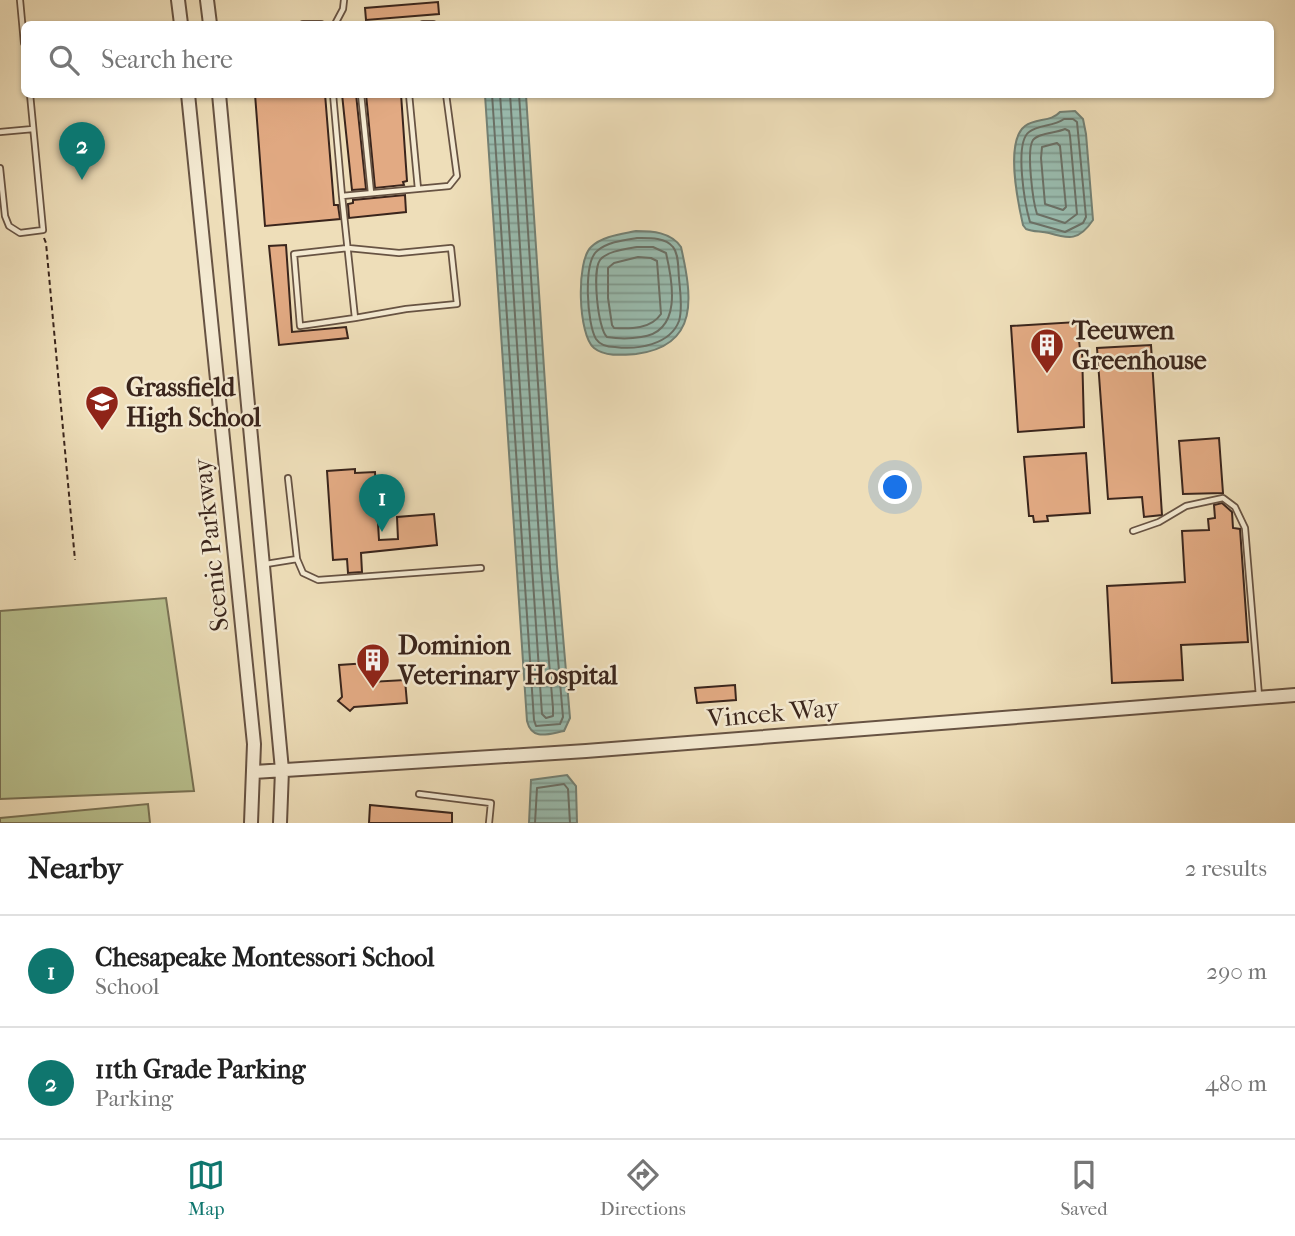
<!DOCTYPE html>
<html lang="en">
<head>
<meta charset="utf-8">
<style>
  :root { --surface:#fff; --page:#f6f6f6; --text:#222; --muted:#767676; --line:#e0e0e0; --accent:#0f766e }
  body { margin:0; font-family:"IM FELL French Canon",serif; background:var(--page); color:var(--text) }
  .you { position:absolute; left:896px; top:488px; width:24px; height:24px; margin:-18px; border:5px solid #fff; border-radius:50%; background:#1a73e8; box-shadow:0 0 0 10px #1a73e833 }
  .badge { display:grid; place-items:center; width:46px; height:46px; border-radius:50%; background:var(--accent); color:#fff; font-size:23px; font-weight:700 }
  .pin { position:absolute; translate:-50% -58px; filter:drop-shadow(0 2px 4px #0008) }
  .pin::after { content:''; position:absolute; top:37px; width:24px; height:21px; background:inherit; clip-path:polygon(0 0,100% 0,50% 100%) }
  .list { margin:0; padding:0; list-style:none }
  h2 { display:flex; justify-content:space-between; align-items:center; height:91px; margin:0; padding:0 28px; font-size:30px }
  h2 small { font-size:23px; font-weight:400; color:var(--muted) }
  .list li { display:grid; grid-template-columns:46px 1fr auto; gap:21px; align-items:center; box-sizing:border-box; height:112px; padding:0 28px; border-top:2px solid var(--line) }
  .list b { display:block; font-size:26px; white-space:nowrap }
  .list p { margin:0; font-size:23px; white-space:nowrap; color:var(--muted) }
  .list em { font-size:23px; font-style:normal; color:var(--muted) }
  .icon { flex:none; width:38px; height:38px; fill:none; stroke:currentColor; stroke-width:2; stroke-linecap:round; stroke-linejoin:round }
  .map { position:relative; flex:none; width:1295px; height:823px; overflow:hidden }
  .search { position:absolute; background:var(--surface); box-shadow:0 2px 5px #0004; left:21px; right:21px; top:21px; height:77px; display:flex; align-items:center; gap:18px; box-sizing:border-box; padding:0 24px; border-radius:10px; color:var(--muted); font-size:26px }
  .sheet { height:315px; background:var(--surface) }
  nav { display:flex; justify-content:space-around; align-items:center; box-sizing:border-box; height:98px; border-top:2px solid var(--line); background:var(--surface); font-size:19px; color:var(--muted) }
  nav a { display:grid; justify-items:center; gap:4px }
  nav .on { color:var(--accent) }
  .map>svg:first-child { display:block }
</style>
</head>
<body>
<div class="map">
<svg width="1295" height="823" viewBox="0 0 1295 823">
  <defs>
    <pattern id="water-rules" width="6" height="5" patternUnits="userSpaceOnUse" patternTransform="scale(1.75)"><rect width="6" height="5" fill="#99bcaf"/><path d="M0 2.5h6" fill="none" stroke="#7e998e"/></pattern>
  </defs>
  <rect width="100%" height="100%" fill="#eedeb9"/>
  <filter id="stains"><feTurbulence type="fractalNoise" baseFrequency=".00286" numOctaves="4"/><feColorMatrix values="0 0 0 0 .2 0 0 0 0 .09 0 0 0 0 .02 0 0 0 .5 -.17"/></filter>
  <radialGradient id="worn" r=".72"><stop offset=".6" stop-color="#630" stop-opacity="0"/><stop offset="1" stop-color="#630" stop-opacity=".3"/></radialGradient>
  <!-- green -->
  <path fill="#b9c18f" stroke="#7a7356" stroke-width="2" d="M166 598 194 791 0 799V611Z
    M148 804 150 823H0V818Z"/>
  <!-- water -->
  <path fill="url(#water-rules)" stroke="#738074" stroke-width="2" d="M485 95H526L557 566 570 718 564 731C548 734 532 741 527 721Z
    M1075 111 1083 119 1086 134 1093 220C1079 241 1069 239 1049 233 1041 231 1033 232 1026 229L1023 225C1018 203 1005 141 1025 126 1036 118 1051 122 1060 112Z
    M636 231C652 231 671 232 681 247 692 296 700 346 636 354 623 355 605 357 594 348 578 335 576 261 591 247 602 236 622 234 636 231Z
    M567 775 576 786 577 823H529L531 780Z"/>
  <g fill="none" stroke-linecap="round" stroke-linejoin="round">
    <!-- shore -->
    <path stroke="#6a7066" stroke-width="2" d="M492 94 534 720 536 726 560 724 563 717 550 567 519 94
      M500 94 542 714 546 718 553 716V708L541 568 510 94
      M1064 119H1073L1077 122 1086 217 1083 223 1065 232 1030 222C1025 205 1014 143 1029 132 1039 124 1053 127 1064 119Z
      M1065 129 1069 131 1070 136 1077 214 1065 223 1037 214C1033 202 1026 150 1033 140 1038 133 1057 133 1065 129Z
      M1057 143 1060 146 1066 207 1063 210 1045 204 1041 158 1042 147Z
      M637 238C648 238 665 237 673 247 679 254 678 269 679 278 680 291 683 308 679 321 670 345 637 350 615 347 608 347 600 345 596 339 587 324 583 263 597 251 607 242 624 240 637 238Z
      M637 247H653L666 253C673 283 682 332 641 337 630 339 619 339 607 337 598 330 592 271 600 260 607 251 626 249 637 247Z
      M638 257 651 258 657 261 661 314C651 329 631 329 614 328L612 325 608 298V268L614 263Z
      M535 823 537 788 564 784 568 789 570 823"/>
  </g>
  <!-- building -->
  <path fill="#e2aa83" stroke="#3a251c" stroke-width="2" d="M438 2 439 14 366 20 365 8Z
    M255 94H325L334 205H338L340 219 265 226Z
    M342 94H356L366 189 352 190Z
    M366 94H401L407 181 403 182 404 185 375 188Z
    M405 195 406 212 349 218 348 204 353 203V200Z
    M286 245 292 332 346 327 348 338 279 345 269 246Z
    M1077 322 1080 349H1082L1084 427 1018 432 1011 326Z
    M1151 345 1162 515 1144 517 1142 497 1108 499 1097 348Z
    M1219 438 1223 493 1183 494 1179 441Z
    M1086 453 1090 513 1047 516 1048 521 1034 522 1033 516H1029L1024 457Z
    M355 469V473L375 472 379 540 398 539 397 517 434 514 437 545 361 553 362 572 348 573 347 559 333 560 327 471Z
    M1222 503 1232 512 1233 528 1240 529 1248 642 1181 645 1183 680 1112 683 1107 586 1185 582 1182 531 1209 530 1208 519 1215 518 1214 505Z
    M368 663 370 682 405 680 407 703 354 707 350 711 338 701 342 697 339 665Z
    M735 685 736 700 697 703 695 688Z
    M370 805 452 813V823H369Z"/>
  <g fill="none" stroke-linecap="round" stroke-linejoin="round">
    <!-- service casing -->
    <g stroke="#675343" stroke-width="8">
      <path id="service" d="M20 0 24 43
        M303 24H321
        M335 24 343 9 344 0
        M423 24H433
        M333 94 342 196 449 186 457 176 446 94
        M361 94 371 193
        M409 94 418 189
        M0 132 33 129
        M0 168 5 216 9 226 20 233 43 230 30 94
        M342 196 355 318 406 309 457 304 451 248 399 253 348 248 294 254 300 326 355 318
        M288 478 297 559 303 573 318 580 481 568
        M1133 531 1159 522 1186 506 1223 498 1235 507 1245 528 1259 696
        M266 564 297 559
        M419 794 491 803 489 823"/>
    </g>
    <!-- tertiary casing -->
    <g stroke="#675343" stroke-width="16">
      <path id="tertiary" d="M178 0 181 24
        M207 0 210 24
        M188 94 254 744 251 823
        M219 94 282 770 280 823
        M253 772 586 751 1295 695"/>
    </g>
    <!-- path -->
    <path stroke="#3a251c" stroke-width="2" stroke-dasharray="5 3.5" stroke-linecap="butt" d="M44 238 46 243 75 560"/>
    <!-- service -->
    <use href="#service" stroke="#f4ead2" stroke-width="4.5"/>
    <!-- tertiary -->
    <use href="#tertiary" stroke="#f4ead2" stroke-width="12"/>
  </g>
  <!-- icons -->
  <defs>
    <g id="building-pin" transform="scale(1.75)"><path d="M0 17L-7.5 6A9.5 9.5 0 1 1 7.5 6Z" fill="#8f2418" stroke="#f4ead2"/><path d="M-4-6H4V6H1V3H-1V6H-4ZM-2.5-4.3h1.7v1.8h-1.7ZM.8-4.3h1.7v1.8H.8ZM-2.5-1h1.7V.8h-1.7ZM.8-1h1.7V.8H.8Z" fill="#fff"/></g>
    <g id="school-pin" transform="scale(1.75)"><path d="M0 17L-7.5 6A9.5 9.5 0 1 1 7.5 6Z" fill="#8f2418" stroke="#f4ead2"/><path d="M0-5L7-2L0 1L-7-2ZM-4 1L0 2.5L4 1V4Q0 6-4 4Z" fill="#fff"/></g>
  </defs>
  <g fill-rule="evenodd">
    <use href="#building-pin" x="1047" y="345"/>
    <use href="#school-pin" x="102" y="402"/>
    <use href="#building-pin" x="373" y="660"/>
  </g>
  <g text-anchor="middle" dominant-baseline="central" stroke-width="5" stroke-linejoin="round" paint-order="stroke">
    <!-- poi labels -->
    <g font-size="26" font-weight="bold" fill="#3a251c" stroke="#f4ead2" text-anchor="start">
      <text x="1072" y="330">Teeuwen<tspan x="1072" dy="30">Greenhouse</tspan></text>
      <text x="126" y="387">Grassfield<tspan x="126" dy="30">High School</tspan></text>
      <text x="398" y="645">Dominion<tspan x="398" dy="30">Veterinary Hospital</tspan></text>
    </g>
    <!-- street labels -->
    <g font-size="26" fill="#3a251c" stroke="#f4ead2">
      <text transform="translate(211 545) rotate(-96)">Scenic Parkway</text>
      <text transform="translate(773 713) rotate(-5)">Vincek Way</text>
    </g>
  </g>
  <rect width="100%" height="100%" filter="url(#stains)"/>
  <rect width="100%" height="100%" fill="url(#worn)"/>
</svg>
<div class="you"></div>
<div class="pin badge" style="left:382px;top:532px">1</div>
<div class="pin badge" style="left:82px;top:180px">2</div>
<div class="search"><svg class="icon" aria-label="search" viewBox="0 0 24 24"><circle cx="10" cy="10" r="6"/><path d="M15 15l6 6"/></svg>Search here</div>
</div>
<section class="sheet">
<h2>Nearby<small>2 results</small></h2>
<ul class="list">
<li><span class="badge">1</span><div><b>Chesapeake Montessori School</b><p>School</p></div><em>290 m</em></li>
<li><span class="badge">2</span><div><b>11th Grade Parking</b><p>Parking</p></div><em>480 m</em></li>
</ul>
</section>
<nav>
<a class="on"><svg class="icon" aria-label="map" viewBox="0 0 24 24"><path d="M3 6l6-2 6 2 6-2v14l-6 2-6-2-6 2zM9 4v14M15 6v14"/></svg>Map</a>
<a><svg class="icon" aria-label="directions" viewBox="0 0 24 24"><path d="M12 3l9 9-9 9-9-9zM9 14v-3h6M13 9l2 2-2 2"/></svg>Directions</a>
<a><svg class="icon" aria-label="saved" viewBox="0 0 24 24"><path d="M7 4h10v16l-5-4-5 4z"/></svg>Saved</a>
</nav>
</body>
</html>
